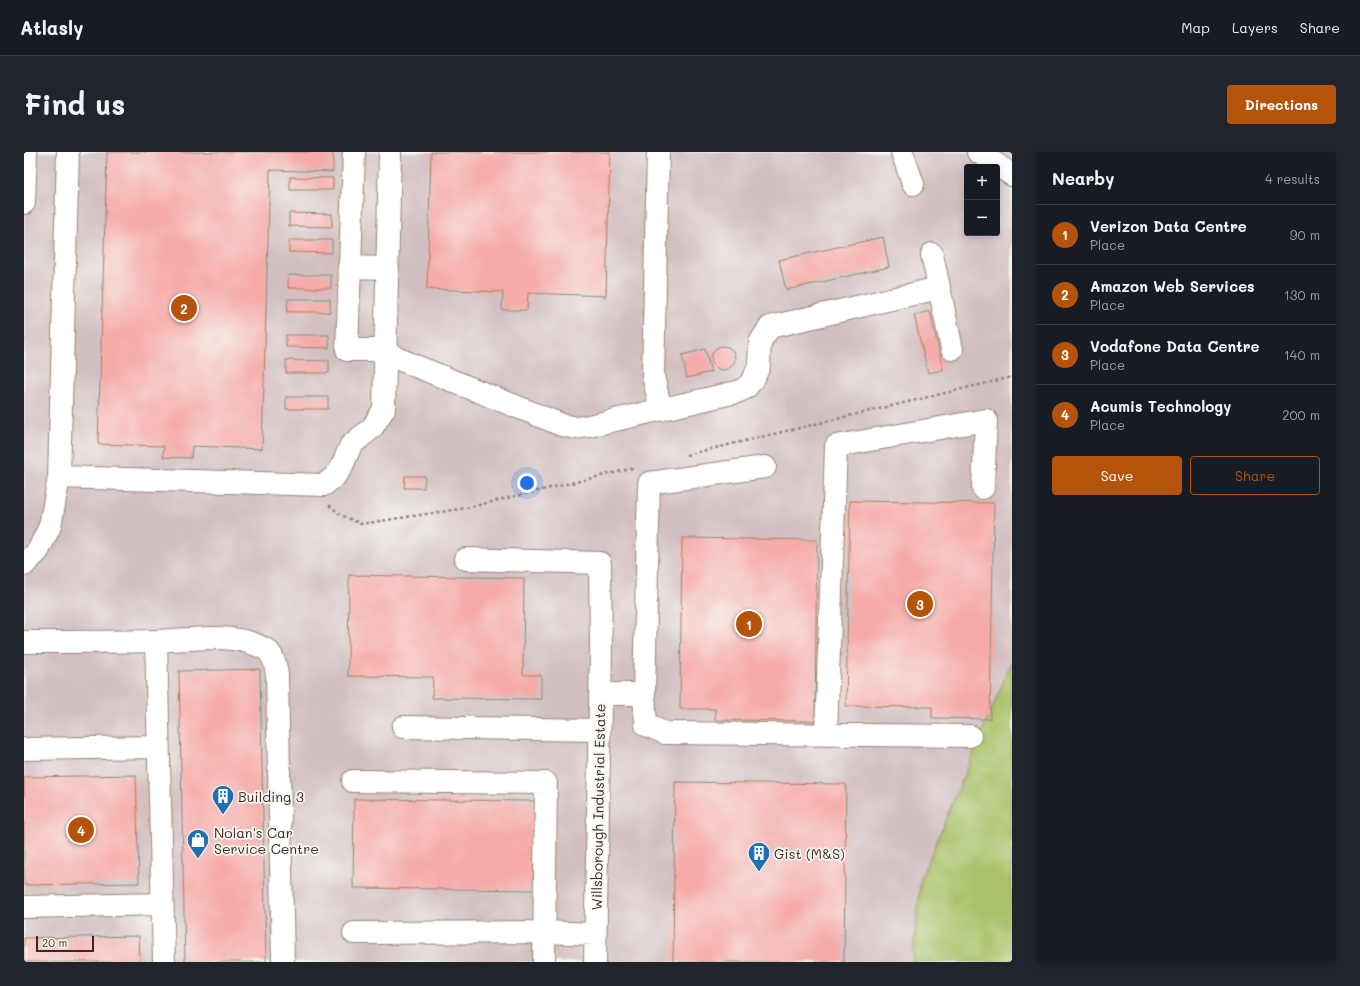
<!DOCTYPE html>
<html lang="en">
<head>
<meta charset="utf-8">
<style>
  :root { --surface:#171b24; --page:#20242c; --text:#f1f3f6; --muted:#9ea1a6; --line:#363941; --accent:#b45309 }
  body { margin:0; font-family:Mali,sans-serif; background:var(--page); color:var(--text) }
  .controls { position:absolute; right:12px; top:12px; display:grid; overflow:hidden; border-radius:4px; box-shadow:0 2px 10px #0003 }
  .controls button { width:36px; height:36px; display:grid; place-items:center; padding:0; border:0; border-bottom:1px solid var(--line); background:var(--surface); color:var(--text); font:20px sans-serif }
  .scale { position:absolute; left:12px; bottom:10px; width:58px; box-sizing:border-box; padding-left:4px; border:2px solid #3b2a1e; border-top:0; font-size:11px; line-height:14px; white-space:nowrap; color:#3b2a1e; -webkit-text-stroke:3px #f6f6f2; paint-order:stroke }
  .you { position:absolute; left:503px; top:331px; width:14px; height:14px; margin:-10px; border:3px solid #fff; border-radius:50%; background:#1a73e8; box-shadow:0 0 0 6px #1a73e833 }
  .badge { display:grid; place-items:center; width:26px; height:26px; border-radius:50%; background:var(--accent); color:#fff; font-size:13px; font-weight:700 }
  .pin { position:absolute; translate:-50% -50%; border:2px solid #fff; box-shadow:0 1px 4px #0006 }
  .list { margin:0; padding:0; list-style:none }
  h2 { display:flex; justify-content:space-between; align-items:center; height:52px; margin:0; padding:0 16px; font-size:17px }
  h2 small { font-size:13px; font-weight:400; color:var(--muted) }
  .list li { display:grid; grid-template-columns:26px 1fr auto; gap:12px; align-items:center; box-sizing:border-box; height:60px; padding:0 16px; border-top:1px solid var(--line) }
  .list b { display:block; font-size:15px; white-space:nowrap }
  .list p { margin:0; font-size:13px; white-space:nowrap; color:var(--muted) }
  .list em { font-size:13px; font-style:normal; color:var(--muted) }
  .actions { display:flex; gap:8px; padding:12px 16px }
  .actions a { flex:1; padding:9px 0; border:1px solid var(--accent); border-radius:4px; text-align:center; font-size:14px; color:var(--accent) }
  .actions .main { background:var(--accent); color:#fff }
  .map { position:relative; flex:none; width:988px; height:810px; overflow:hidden; border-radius:4px }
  header { display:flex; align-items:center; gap:24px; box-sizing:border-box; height:56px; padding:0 20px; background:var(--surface); border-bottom:1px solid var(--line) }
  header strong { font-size:19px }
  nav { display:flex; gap:22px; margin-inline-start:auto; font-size:14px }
  .intro { display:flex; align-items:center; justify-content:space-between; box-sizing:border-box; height:96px; padding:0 24px }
  h1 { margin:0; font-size:28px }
  .button { padding:10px 18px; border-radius:4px; background:var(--accent); color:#fff; font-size:14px; font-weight:700 }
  main { display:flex; gap:24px; padding:0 24px }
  aside { flex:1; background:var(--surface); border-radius:4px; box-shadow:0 2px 10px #0003 }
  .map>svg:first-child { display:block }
</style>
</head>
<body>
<header>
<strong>Atlasly</strong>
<nav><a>Map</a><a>Layers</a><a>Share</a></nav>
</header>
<div class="intro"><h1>Find us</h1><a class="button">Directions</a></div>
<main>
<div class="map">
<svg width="988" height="810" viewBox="0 0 988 810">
  <rect width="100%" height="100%" fill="#f6f6f2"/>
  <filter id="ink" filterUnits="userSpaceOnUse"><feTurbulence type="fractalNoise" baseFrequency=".025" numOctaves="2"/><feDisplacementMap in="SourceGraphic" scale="8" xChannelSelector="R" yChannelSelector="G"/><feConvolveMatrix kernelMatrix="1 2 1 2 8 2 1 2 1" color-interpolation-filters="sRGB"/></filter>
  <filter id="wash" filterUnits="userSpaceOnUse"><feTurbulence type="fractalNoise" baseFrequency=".012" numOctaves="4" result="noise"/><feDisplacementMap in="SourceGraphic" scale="16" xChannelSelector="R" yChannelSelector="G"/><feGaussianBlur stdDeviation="0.9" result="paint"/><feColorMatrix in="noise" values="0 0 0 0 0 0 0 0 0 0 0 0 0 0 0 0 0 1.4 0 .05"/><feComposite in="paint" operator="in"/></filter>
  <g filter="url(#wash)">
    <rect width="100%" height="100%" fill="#efe1c4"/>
    <!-- industrial -->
    <path fill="#d2bfc1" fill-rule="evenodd" d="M0 0H988V509L897 726 888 810H0ZM943 15H973V81H943Z"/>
    <!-- green -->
    <path fill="#a9c167" stroke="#727642" d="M988 509V810H888L897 726Z"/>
    <g id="blocks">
      <!-- building -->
      <path fill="#f6aba8" d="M83 0H309V20L246 18 238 297 168 294 167 306 139 305 140 294 74 292Z
        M407 0H586L582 144 504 141 503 158H478L479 140 403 137Z
        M266 25 309 26V38H266Z
        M265 61 308 62V75L265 74Z
        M859 85 865 115 762 138 755 108Z
        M265 88H308V101L265 100Z
        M264 123H307V136H264Z
        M264 147H306V160H263Z
        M906 159 919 218 904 221 890 163Z
        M262 183H305V196L262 195Z
        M687 206a12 12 0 1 1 24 0a12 12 0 1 1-24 0Z
        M681 197 687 220 663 226 658 203Z
        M262 208 305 209V221H262Z
        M262 245H304V257H262Z
        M381 324H401L400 336H380Z
        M826 349 970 351 966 567 908 566V555L822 554Z
        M658 386 793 388 791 569 691 568V557H656Z
        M325 423 500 426 499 523H517V547L408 546 409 525 324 524Z
        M236 517 242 810H161L155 519Z
        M112 623 115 731 0 733V625Z
        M651 630 822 632 820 810H649Z
        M330 647 511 649 510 738 329 736Z
        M115 784 116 810H0V786Z"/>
    </g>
  </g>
  <g filter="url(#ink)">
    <use href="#blocks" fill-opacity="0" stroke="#958671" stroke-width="1"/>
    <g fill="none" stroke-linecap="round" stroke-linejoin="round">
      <!-- minor casing -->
      <g stroke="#958671" stroke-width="24">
        <path id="minor" d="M44 0 35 325 300 333 310 325 317 316 327 293 348 276 360 257 366 0
          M330 0 323 198H362L372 206 538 273 552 276 565 274 713 240 722 236 730 226 735 214 736 190 746 175 915 136
          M634 0 629 224 637 258
          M878 0 889 32
          M954 0 988 23
          M0 51 2 0
          M908 102 928 197
          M325 115 364 116
          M741 315 625 331 620 542 622 573 641 581 946 584
          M442 407 576 411 577 501 571 810
          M0 413 14 399 26 374 35 325
          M132 489 140 810
          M0 490C44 490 87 490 131 489 165 488 210 479 241 497 250 502 252 515 253 524L259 810
          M576 542H620
          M379 575 575 578
          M802 583 812 294 962 268 959 336
          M0 597 134 595
          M329 629 522 631 520 810
          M0 755 138 752
          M330 781 520 780 571 782"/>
      </g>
      <!-- path -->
      <path stroke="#958671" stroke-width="2.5" stroke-dasharray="3 3" stroke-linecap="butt" d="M662 303 988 225
        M305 353 317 363 337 372 442 356 610 316"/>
      <!-- minor -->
      <use href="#minor" stroke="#fff" stroke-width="22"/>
    </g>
  </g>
  <!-- icons -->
  <defs>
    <g id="building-pin" transform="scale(1.15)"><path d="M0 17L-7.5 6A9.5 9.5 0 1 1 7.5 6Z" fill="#1f6fb2" stroke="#f6f6f2"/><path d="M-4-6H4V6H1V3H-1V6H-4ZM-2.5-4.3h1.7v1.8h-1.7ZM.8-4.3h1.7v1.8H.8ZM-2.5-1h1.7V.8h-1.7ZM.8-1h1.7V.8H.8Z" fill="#fff"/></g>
    <g id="shop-pin" transform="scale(1.15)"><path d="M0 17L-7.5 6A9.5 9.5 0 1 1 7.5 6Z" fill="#1f6fb2" stroke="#f6f6f2"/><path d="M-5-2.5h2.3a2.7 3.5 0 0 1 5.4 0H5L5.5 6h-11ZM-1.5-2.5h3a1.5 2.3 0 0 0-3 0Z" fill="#fff"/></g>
  </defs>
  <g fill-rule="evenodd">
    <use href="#building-pin" x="199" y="644"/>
    <use href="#shop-pin" x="174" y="688"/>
    <use href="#building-pin" x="735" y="701"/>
  </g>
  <g text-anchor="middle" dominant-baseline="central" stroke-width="3.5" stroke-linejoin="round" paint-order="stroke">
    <!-- poi labels -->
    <g font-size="14" fill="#3b2a1e" stroke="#f6f6f2" text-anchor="start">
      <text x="214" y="644">Building 3</text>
      <text x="190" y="680">Nolan's Car<tspan x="190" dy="16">Service Centre</tspan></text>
      <text x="750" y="701">Gist (M&amp;S)</text>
    </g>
    <!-- street labels -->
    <g font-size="14" fill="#3b2a1e" stroke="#f6f6f2">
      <text transform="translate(574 655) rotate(-89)">Willsborough Industrial Estate</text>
    </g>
  </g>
</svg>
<div class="controls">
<button>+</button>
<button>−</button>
</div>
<div class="scale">20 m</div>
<div class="you"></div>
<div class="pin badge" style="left:725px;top:472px">1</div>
<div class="pin badge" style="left:160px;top:156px">2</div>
<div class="pin badge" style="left:896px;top:452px">3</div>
<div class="pin badge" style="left:57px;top:678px">4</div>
</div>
<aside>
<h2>Nearby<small>4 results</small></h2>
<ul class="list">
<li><span class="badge">1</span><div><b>Verizon Data Centre</b><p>Place</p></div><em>90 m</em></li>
<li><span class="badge">2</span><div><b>Amazon Web Services</b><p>Place</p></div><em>130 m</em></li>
<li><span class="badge">3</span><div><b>Vodafone Data Centre</b><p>Place</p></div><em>140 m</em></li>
<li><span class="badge">4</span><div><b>Acumis Technology</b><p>Place</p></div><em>200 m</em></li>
</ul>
<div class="actions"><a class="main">Save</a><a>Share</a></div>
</aside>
</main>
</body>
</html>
